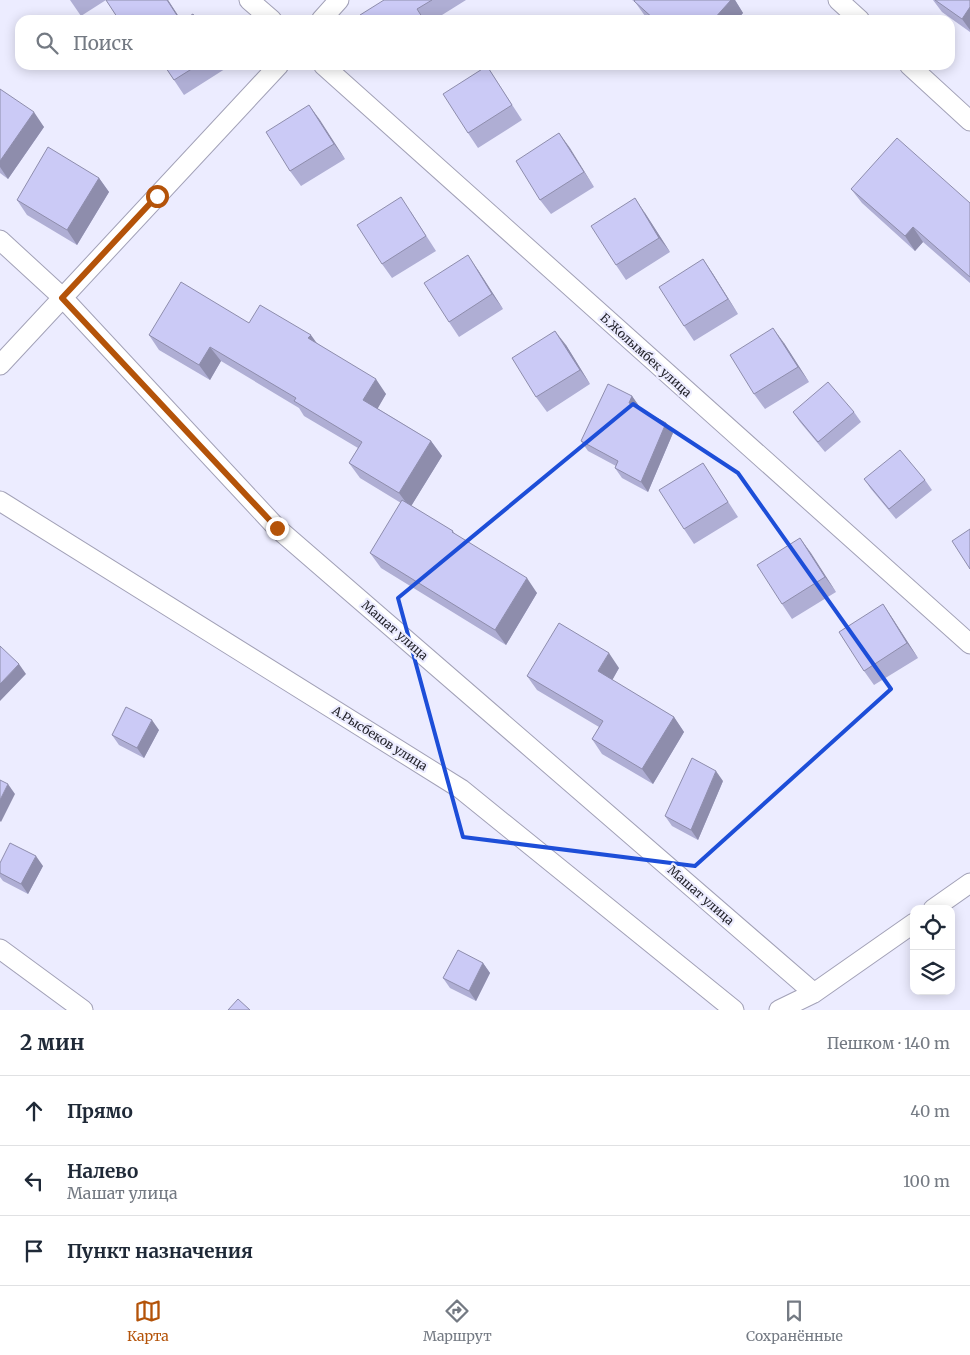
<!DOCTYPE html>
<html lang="ru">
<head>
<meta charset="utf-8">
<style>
  :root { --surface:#fff; --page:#f6f6f7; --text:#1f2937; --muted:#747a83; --line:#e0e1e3; --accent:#b45309 }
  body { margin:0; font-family:Merriweather,serif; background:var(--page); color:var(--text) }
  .controls { position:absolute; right:15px; bottom:15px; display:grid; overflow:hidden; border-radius:10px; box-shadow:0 2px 12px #0003 }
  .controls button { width:45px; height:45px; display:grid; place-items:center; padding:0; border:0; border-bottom:1px solid var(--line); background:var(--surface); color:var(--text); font:25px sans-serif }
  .stop { position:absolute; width:15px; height:15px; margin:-11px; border:4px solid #b45309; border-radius:50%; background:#fff }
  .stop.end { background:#b45309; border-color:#fff; box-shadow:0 1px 5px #0008 }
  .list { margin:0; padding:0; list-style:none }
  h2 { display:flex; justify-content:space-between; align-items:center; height:65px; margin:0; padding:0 20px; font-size:21px }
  h2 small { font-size:16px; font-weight:400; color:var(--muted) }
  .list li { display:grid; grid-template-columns:32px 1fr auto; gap:15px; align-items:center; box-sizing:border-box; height:70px; padding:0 20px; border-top:1px solid var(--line) }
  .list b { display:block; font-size:19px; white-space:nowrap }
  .list p { margin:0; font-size:16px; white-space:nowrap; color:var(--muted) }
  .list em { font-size:16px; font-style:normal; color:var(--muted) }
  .icon { flex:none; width:28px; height:28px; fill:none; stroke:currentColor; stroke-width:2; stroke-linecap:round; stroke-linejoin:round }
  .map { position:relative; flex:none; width:970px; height:1010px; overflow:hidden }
  .search { position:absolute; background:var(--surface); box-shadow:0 2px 12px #0003; left:15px; right:15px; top:15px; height:55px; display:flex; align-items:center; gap:12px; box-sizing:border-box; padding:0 18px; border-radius:15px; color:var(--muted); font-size:19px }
  .sheet { height:275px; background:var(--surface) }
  nav { display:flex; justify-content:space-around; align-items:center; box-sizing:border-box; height:70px; border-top:1px solid var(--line); background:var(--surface); font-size:14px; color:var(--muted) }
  nav a { display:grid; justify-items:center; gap:2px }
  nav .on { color:var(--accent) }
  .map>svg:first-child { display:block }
</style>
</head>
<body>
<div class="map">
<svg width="970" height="1010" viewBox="0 0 970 1010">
  <rect width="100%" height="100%" fill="#ececff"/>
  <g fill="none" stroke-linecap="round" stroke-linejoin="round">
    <!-- minor casing -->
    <g stroke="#a2a1b7" stroke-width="21">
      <path id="minor" d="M249 0 272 20
        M838 0 860 20
        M321 20 339 0
        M323 65 970 644
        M909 65 970 121
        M0 240 62 297 277 528 814 993
        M0 365 279 65
        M0 501 461 789 734 1010
        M933 909 970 883
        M0 949 83 1010
        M779 1010 814 993 914 923"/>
    </g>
    <!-- minor -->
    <use href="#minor" stroke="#fff" stroke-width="19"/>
  </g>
  <!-- wall -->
  <path fill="#afaed4" d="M70 0H168L181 20H119L106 0 81 16Z
    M384 0H466L434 20H363Z
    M632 0H735L743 13 737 20H649L645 16 635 2Z
    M933 0H970V32L942 12Z
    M164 65H226L228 67 184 95Z
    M392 65H401L395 69Z
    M487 66 522 120 478 148 468 133Z
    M0 89 44 127 8 179 0 173Z
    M309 105 345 159 301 186 290 171Z
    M559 133 594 187 551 214 540 200Z
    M99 178 109 192 77 245 27 215 17 200Z
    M851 189 970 203V283L923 242 915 251 862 203Z
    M411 212 436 251 392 278 382 264Z
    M645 213 670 252 626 280 616 265Z
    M703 259 713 274 738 314 694 341 684 326Z
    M478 270 503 309 459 337 449 322Z
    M249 323 317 343 386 394 377 408 431 441 442 456 411 506 453 531 455 534 537 593 506 645 381 568 370 553 401 503 360 478 349 463 358 448 304 416 299 408 221 361 210 380 159 350 149 335Z
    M784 343 809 382 765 409 754 394Z
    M566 345 590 384 547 412 536 397Z
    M632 396 639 406V408L666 423 673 433 648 492 622 478 615 468 616 466 588 451 581 441Z
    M793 412H854L861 422 825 452 800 422Z
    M703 463 738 517 694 544 684 529Z
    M864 479 925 480 932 490 896 519 871 489Z
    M800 538 836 592 792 619 782 604Z
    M883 604 918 658 874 685 864 671Z
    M619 668 612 680 674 717 684 732 653 784 602 754 592 739 599 727 537 690 527 676Z
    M159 730 144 758 119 745 112 735Z
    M723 781 698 840 672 826 665 816Z
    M0 863 43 866 28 894 3 881 0 877Z
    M483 963 490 973 476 1001 450 988 443 978Z"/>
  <!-- shaded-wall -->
  <path fill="#8e8dac" d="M167 0H168L181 20H180Z
    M731 0H735L743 13 737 20H713Z
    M970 7V30L962 19Z
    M309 105 320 120 345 159 334 144Z
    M34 112 44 127 8 179 0 167V161Z
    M559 133 570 148 594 187 584 172Z
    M99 178 109 192 77 245 67 230Z
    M635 198 645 213 670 252 659 238Z
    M913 227 923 242 915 251 905 236Z
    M468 255 478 270 503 309 492 294Z
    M703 259 713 274 738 314 728 299Z
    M773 328 784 343 809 382 798 367Z
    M555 331 566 345 590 384 580 370Z
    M311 335 321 349 308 338Z
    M210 347 221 361 210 380 199 365Z
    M376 379 386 394 374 415 363 400Z
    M632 396 639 406 636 413 629 403Z
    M666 423 673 433 648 492 641 482Z
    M431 441 442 456 410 508 399 493Z
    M800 538 811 553 836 592 825 577Z
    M527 578 537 593 506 645 495 630Z
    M883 604 893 619 918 658 907 643Z
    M609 653 619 668 609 686 598 671Z
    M19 664 26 674 0 701V684Z
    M674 717 684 732 653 784 642 769Z
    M152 720 159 730 144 758 137 748Z
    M716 771 723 781 698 840 691 830Z
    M8 784 15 794 1 822 0 821V800Z
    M36 856 43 866 28 894 21 884Z
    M483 963 490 973 476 1001 469 991Z"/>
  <!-- building -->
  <path fill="#cbcaf6" stroke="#8e8dac" d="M106 0H167L180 20H119Z
    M384 0H432L417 9 424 20H363L360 15Z
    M635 0H731L713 20H655L634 1Z
    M935 0H970V7L962 19Z
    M193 14 197 20H183Z
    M164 65H198L174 80Z
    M487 66 512 105 468 133 443 94Z
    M0 89 34 112 0 161Z
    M309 105 334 144 290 171 266 132Z
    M559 133 584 172 540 200 516 161Z
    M897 138 970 203V277L913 227 905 236 851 189Z
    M48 147 99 178 67 230 17 200Z
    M401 197 426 236 382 264 357 225Z
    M635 198 659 238 616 265 591 226Z
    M468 255 492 294 449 322 424 283Z
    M703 259 728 299 684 326 659 287Z
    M181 282 249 323 260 305 311 335 308 338 376 379 363 400 431 441 399 493 349 463 362 442 294 401 296 398 210 347 199 365 149 335Z
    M773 328 798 367 754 394 730 355Z
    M555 331 580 370 536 397 512 358Z
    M828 382 854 412 818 442 793 412Z
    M608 384 632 396 629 403 666 423 641 482 615 468 618 461 581 441Z
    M900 450 925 480 889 509 864 479Z
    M703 463 728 502 684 529 659 490Z
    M402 500 453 531 452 532 527 578 495 630 370 553Z
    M970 529V569L952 541Z
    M800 538 825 577 782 604 757 565Z
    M883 604 907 643 864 671 839 632Z
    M559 623 609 653 598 671 674 717 642 769 592 739 603 721 527 676Z
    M0 646 19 664 0 684Z
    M126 707 152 720 137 748 112 735Z
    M692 758 716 771 691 830 665 816Z
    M0 780 8 784 0 800Z
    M10 843 36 856 21 884 0 873V863Z
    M458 950 483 963 469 991 443 978Z
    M238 999 250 1010H228Z"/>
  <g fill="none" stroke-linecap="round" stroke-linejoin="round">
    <!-- route -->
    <path stroke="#b45309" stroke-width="6" d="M157 196 62 298 277 528"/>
  </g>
  <!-- marked area -->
  <path fill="none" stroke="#1d4ed8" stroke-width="4" stroke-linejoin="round" d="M633 404 738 473 891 689 695 866 463 837 398 598Z"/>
  <g text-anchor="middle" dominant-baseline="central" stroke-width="4.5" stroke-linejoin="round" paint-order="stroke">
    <!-- street labels -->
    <g font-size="12" fill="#23232b" stroke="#ececff">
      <text transform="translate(646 355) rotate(42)">Б.Жолымбек улица</text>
      <text transform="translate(395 630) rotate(41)">Машат улица</text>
      <text transform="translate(380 738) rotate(32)">А.Рысбеков улица</text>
      <text transform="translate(701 895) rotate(41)">Машат улица</text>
    </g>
  </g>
</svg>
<div class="controls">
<button><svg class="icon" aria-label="locate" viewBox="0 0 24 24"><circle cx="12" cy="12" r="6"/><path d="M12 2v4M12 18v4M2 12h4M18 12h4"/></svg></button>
<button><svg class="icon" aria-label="layers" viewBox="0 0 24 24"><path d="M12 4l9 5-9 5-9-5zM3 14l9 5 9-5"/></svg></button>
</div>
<div class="stop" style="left:157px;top:196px"></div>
<div class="stop end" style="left:277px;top:528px"></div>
<div class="search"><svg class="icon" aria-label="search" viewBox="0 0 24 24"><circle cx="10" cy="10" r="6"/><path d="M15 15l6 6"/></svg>Поиск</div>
</div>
<section class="sheet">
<h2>2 мин<small>Пешком · 140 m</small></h2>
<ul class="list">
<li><svg class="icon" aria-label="ahead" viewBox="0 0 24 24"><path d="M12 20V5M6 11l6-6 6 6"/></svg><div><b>Прямо</b></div><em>40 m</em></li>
<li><svg class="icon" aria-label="left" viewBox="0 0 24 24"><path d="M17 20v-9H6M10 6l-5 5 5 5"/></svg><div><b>Налево</b><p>Машат улица</p></div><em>100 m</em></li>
<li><svg class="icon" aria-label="arrive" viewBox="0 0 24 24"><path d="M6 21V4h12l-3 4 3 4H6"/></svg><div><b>Пункт назначения</b></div></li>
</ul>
</section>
<nav>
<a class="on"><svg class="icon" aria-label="map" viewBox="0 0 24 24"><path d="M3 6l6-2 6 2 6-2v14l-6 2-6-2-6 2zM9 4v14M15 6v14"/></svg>Карта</a>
<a><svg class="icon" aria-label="directions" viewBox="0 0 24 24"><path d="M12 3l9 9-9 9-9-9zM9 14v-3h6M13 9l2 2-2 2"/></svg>Маршрут</a>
<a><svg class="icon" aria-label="saved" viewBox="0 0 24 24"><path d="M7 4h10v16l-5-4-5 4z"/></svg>Сохранённые</a>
</nav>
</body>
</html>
